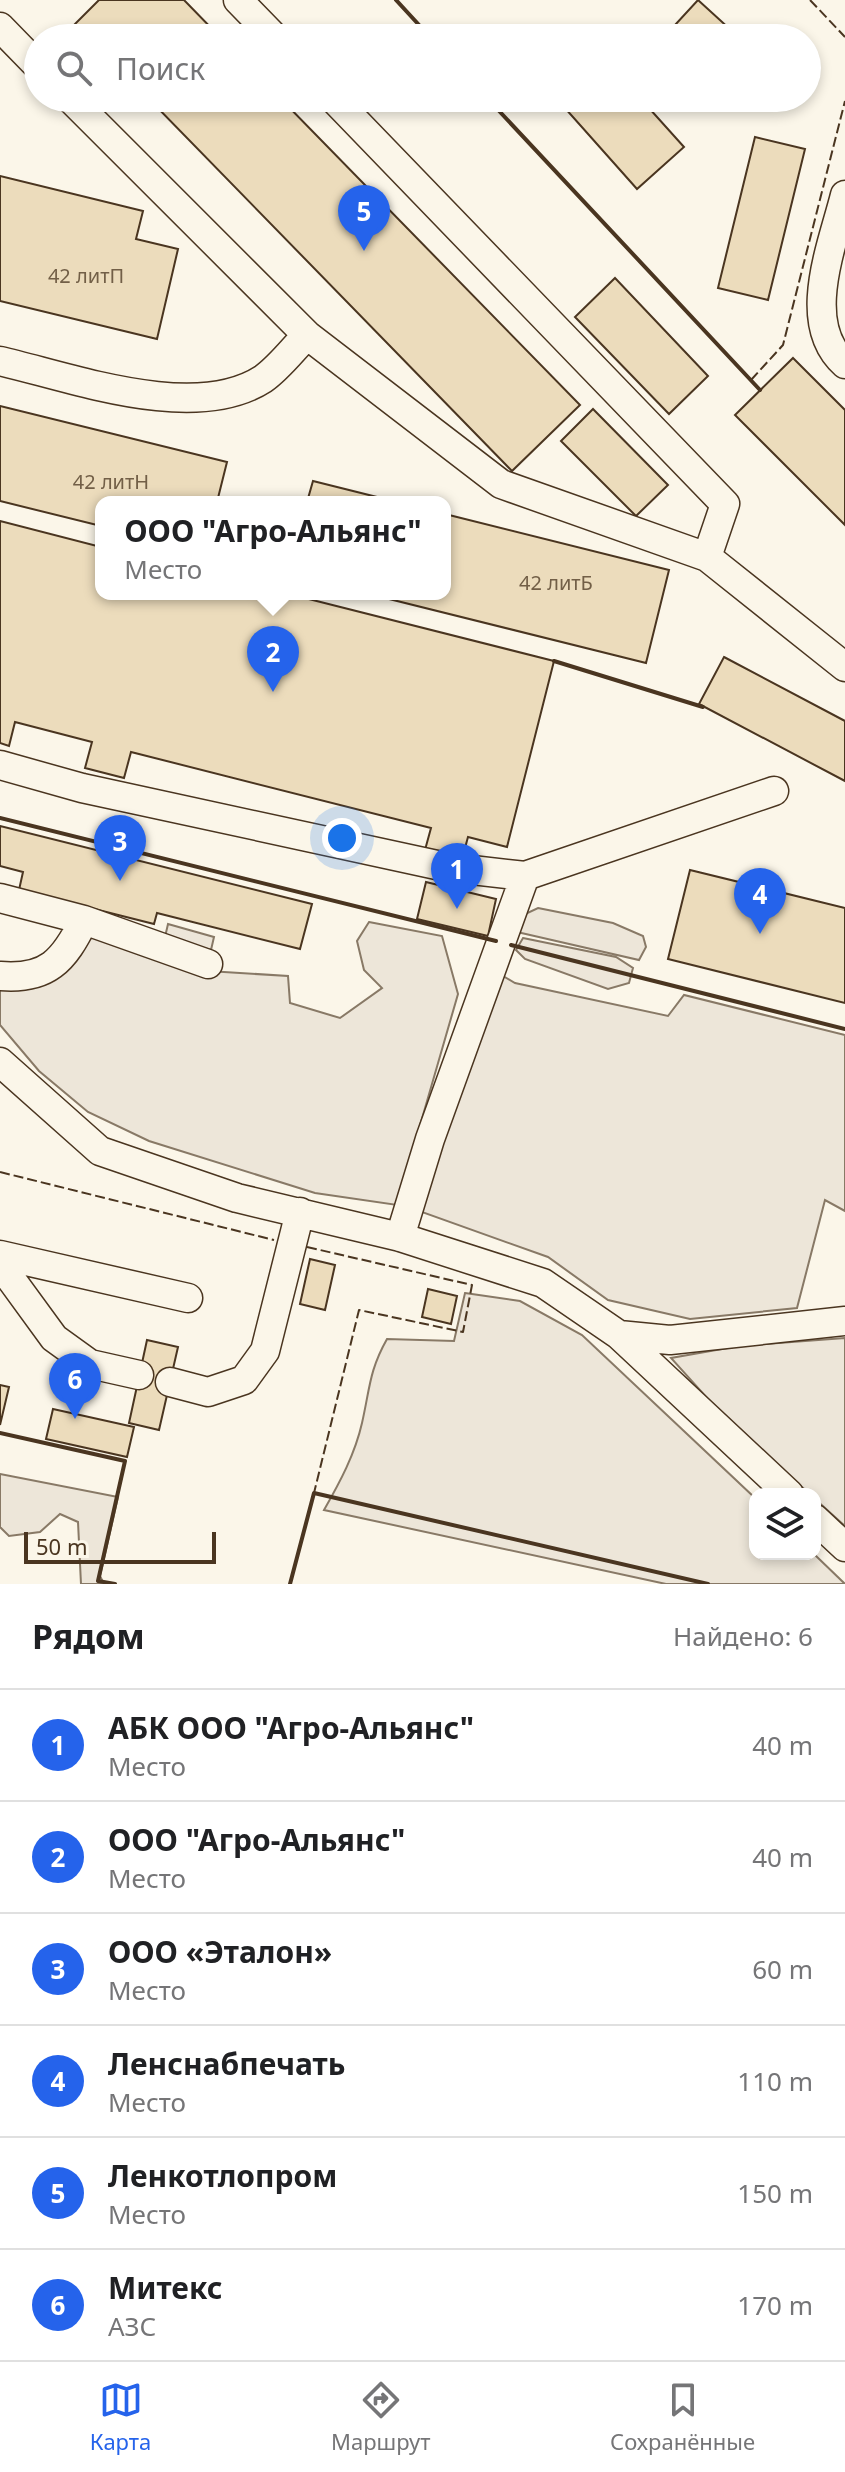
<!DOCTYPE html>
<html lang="ru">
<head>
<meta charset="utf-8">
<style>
  :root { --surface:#fff; --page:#f6f6f6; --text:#202124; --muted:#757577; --line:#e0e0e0; --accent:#2563eb }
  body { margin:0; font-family:"Noto Sans",sans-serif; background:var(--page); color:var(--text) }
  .controls { position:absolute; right:24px; bottom:24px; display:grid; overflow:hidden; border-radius:16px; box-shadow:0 4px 12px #0003 }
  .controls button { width:72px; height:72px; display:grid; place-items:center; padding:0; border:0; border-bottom:2px solid var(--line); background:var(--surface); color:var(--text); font:40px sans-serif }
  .scale { position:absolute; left:24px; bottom:20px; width:192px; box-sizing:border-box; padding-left:8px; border:4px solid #4a3520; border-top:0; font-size:22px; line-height:28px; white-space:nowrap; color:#4a3520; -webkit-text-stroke:6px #fbf6e9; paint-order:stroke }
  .you { position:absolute; left:342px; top:838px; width:28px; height:28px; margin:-20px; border:6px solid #fff; border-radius:50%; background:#1a73e8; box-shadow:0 0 0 12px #1a73e833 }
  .badge { display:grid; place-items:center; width:52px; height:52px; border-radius:50%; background:var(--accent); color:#fff; font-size:26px; font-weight:700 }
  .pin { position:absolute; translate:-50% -66px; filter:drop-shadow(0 2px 4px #0008) }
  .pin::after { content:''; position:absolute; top:42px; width:28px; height:24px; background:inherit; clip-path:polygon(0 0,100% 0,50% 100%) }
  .popup { position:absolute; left:95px; top:496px; width:356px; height:104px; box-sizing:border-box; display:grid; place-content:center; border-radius:16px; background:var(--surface); filter:drop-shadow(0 2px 6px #0005); font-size:26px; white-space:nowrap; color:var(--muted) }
  .popup b { font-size:30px; color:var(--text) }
  .popup::after { content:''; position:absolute; left:50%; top:100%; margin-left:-16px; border:16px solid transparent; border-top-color:var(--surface) }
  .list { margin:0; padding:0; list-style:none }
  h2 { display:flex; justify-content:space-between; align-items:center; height:104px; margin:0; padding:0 32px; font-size:34px }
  h2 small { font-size:26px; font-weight:400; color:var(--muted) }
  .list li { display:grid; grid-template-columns:52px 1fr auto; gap:24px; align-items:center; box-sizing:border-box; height:112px; padding:0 32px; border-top:2px solid var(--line) }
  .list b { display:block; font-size:30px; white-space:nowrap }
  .list p { margin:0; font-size:26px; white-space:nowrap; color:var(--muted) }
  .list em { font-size:26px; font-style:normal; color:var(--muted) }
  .icon { flex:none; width:44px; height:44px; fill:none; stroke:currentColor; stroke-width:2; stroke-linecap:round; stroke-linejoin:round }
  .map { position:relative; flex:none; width:845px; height:1584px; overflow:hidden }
  .search { position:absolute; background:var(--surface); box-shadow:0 4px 12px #0003; left:24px; right:24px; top:24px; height:88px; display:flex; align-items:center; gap:20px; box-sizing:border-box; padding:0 28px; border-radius:44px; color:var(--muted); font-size:30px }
  .sheet { height:776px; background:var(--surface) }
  nav { display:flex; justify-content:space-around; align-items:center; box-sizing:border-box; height:112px; border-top:2px solid var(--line); background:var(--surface); font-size:22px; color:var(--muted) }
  nav a { display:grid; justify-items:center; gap:4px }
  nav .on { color:var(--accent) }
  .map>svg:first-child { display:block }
</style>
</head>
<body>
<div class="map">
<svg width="845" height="1584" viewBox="0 0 845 1584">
  <rect width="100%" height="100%" fill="#fbf6e9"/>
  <!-- green -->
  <path fill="#ede6d9" stroke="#887966" stroke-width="2" d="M538 908 613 923 643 936 646 947 639 960 517 932 521 916Z
    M369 922 442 936 458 994 397 1205 315 1193 149 1141 88 1112 39 1071 0 1025V986C52 998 67 971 87 931L208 971 288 976 290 1003 340 1018 382 988 364 970 357 941Z
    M168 924 214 937 211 950 165 937Z
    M523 938 616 957 633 968 629 983 608 989 525 959 516 950Z
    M498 973 515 983 668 1016 684 995 845 1035V1211L825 1200 797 1308 690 1319 608 1300 548 1257 419 1211Z
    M465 1293 520 1301 582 1335 755 1498V1554H814L845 1584H666L324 1510C340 1482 355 1454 362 1423 370 1388 369 1371 387 1339L454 1341Z
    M845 1338V1526L815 1499V1494H810L735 1429 671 1358 739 1346Z
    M0 1474 118 1497 100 1576 104 1584H81L78 1522 60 1514 40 1532 9 1536 0 1527Z"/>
  <!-- building -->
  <path fill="#ecdcbc" stroke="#4a3520" stroke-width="2" d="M99 0H184L221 38H80L85 34 75 24Z
    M698 0 732 31 725 38H663Z
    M576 26 586 38H562Z
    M148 98H280L580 405 512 471Z
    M556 98H640L684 147 637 189Z
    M755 137 805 149 768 300 718 288Z
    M0 176 143 211 136 239 178 249 157 339 0 301Z
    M615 278 708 376 669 414 575 317Z
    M793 358 845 410V525L735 415Z
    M0 406 227 462 217 502H101V526L0 501Z
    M593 409 668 485 636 516 561 441Z
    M313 481 397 502H307Z
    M445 514 669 570 646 663 369 594H445Z
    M0 521 101 547V594H289L554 661 507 847 468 837 462 859 425 850 431 828 131 752 124 778 85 768 92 742 15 722 9 746 0 743Z
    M724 657 845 721V781L699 704Z
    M0 826 312 904 300 949 157 913 154 924 19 890 23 872 0 866Z
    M690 870 845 908V1003L668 959Z
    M426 882 496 899 488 936 417 919Z
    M310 1259 335 1265 325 1310 300 1304Z
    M428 1289 457 1296 451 1324 422 1317Z
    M147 1340 178 1347 159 1430 129 1423Z
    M0 1385 9 1387 0 1425Z
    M53 1409 134 1427 127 1457 46 1439Z"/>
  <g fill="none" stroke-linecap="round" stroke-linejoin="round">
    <!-- minor casing -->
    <g stroke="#4a3520" stroke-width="31">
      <path id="minor" d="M238 0 275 38
        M0 27 38 66
        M70 98 307 335 501 484 707 557 845 667
        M333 98 725 504 707 557
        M845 195C833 244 799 323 845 364
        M0 361C73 378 195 423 263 379 279 368 293 349 307 335
        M0 765 82 788 446 867 525 876
        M0 898 84 920 208 964
        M0 976C47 980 64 961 84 920
        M0 1062 100 1151 237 1198 400 1237 543 1283 619 1335 789 1494
        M400 1237 430 1139 525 876 774 791
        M0 1255 188 1298
        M0 1264 54 1338 90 1364 139 1375
        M619 1335 670 1340 845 1321
        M170 1382 208 1392 244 1380 265 1351 300 1212
        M815 1519 845 1547"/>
    </g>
    <!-- minor -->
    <use href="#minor" stroke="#fbf6e9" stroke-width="28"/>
    <!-- fence -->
    <path stroke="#4a3520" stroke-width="2" stroke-dasharray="10 4" stroke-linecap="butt" d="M810 0 845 37
      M751 380 783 345 845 101
      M0 1172 274 1240
      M307 1247 472 1285 463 1332 359 1310 314 1493"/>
    <!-- wall -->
    <path stroke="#4a3520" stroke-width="4" d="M396 0 431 38
      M487 98 760 390
      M554 661 703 707
      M0 818 496 941
      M511 945 845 1029
      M0 1433 125 1461 98 1581 115 1584
      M290 1584 314 1493 708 1584"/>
  </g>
  <g text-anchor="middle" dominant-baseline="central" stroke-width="6" stroke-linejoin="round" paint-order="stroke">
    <!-- number labels -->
    <g font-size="20" fill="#725f47">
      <text x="86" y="275">42 литП</text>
      <text x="111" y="481">42 литН</text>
      <text x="556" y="582">42 литБ</text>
    </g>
  </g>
</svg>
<div class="controls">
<button><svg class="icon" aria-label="layers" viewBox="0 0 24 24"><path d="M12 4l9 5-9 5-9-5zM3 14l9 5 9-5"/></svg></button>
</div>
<div class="scale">50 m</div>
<div class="you"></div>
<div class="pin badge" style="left:457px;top:909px">1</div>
<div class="pin badge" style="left:273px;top:692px">2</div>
<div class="popup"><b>ООО &quot;Агро-Альянс&quot;</b>Место</div>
<div class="pin badge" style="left:120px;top:881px">3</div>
<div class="pin badge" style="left:760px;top:934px">4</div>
<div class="pin badge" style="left:364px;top:251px">5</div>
<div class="pin badge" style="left:75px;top:1419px">6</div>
<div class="search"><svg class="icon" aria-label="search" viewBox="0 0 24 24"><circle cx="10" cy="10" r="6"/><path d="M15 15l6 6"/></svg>Поиск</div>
</div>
<section class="sheet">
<h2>Рядом<small>Найдено: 6</small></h2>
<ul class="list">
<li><span class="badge">1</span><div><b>АБК ООО &quot;Агро-Альянс&quot;</b><p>Место</p></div><em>40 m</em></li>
<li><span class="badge">2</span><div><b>ООО &quot;Агро-Альянс&quot;</b><p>Место</p></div><em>40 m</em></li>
<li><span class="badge">3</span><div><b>ООО «Эталон»</b><p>Место</p></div><em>60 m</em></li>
<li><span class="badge">4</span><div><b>Ленснабпечать</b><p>Место</p></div><em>110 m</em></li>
<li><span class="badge">5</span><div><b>Ленкотлопром</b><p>Место</p></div><em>150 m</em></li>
<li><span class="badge">6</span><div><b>Митекс</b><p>АЗС</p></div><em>170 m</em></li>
</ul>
</section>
<nav>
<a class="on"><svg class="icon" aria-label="map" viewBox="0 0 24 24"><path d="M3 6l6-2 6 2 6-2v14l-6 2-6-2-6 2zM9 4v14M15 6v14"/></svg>Карта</a>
<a><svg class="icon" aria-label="directions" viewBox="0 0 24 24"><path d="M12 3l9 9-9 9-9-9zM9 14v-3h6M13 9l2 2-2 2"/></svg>Маршрут</a>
<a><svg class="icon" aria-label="saved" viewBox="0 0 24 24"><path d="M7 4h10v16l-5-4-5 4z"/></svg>Сохранённые</a>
</nav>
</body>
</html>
